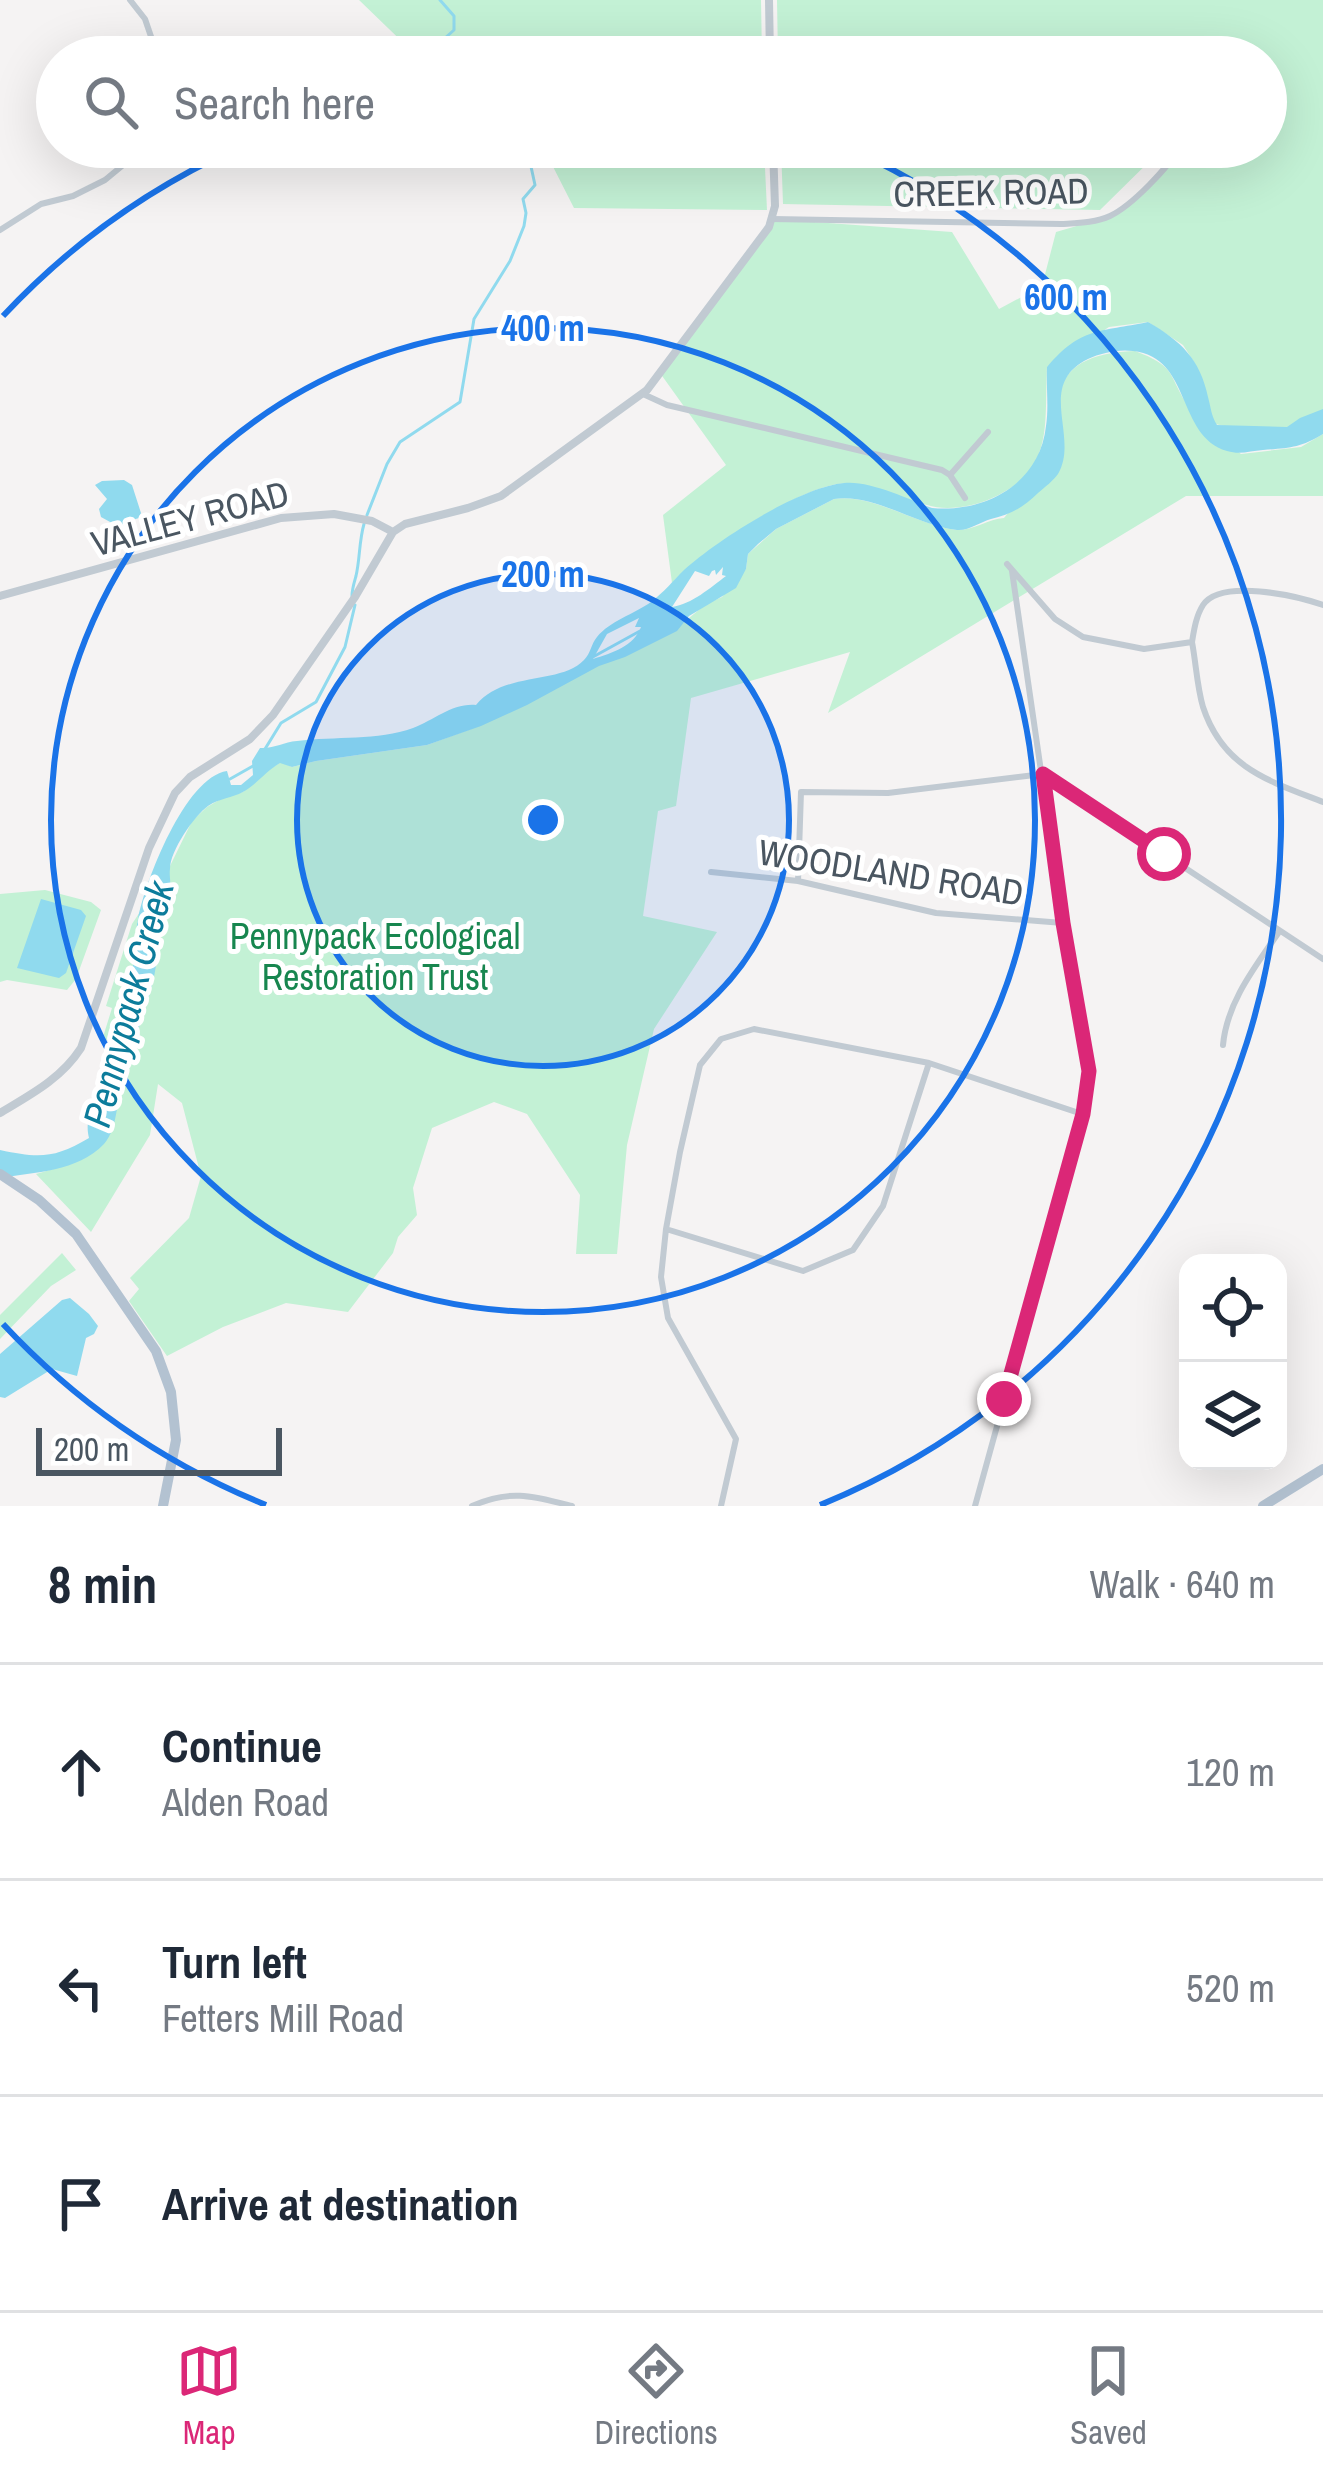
<!DOCTYPE html>
<html lang="en">
<head>
<meta charset="utf-8">
<style>
  :root { --surface:#fff; --page:#f6f6f7; --text:#1f2937; --muted:#747a83; --line:#e0e1e3; --accent:#db2777 }
  body { margin:0; font-family:"Archivo Narrow",sans-serif; background:var(--page); color:var(--text) }
  .controls { position:absolute; right:36px; bottom:36px; display:grid; overflow:hidden; border-radius:24px; box-shadow:0 12px 48px #0002 }
  .controls button { width:108px; height:108px; display:grid; place-items:center; padding:0; border:0; border-bottom:3px solid var(--line); background:var(--surface); color:var(--text); font:60px sans-serif }
  .scale { position:absolute; left:36px; bottom:30px; width:246px; box-sizing:border-box; padding-left:12px; border:6px solid #4a5661; border-top:0; font-size:33px; line-height:42px; white-space:nowrap; color:#4a5661; -webkit-text-stroke:9px #fff; paint-order:stroke }
  .stop { position:absolute; width:36px; height:36px; margin:-27px; border:9px solid #db2777; border-radius:50%; background:#fff }
  .stop.end { background:#db2777; border-color:#fff; box-shadow:0 3px 12px #0008 }
  .list { margin:0; padding:0; list-style:none }
  h2 { display:flex; justify-content:space-between; align-items:center; height:156px; margin:0; padding:0 48px; font-size:51px }
  h2 small { font-size:39px; font-weight:400; color:var(--muted) }
  .list li { display:grid; grid-template-columns:78px 1fr auto; gap:36px; align-items:center; box-sizing:border-box; height:216px; padding:0 48px; border-top:3px solid var(--line) }
  .list b { display:block; font-size:45px; white-space:nowrap }
  .list p { margin:0; font-size:39px; white-space:nowrap; color:var(--muted) }
  .list em { font-size:39px; font-style:normal; color:var(--muted) }
  .icon { flex:none; width:66px; height:66px; fill:none; stroke:currentColor; stroke-width:2; stroke-linecap:round; stroke-linejoin:round }
  .map { position:relative; flex:none; width:1323px; height:1506px; overflow:hidden }
  .search { position:absolute; background:var(--surface); box-shadow:0 12px 48px #0002; left:36px; right:36px; top:36px; height:132px; display:flex; align-items:center; gap:30px; box-sizing:border-box; padding:0 42px; border-radius:66px; color:var(--muted); font-size:45px }
  .sheet { height:804px; background:var(--surface) }
  nav { display:flex; justify-content:space-around; align-items:center; box-sizing:border-box; height:168px; border-top:3px solid var(--line); background:var(--surface); font-size:33px; color:var(--muted) }
  nav a { display:grid; justify-items:center; gap:6px }
  nav .on { color:var(--accent) }
  .map>svg:first-child { display:block }
</style>
</head>
<body>
<div class="map">
<svg width="1323" height="1506" viewBox="0 0 1323 1506">
  <rect width="100%" height="100%" fill="#f5f3f3"/>
  <!-- green -->
  <path fill="#c3f1d5" d="M359 0H761L762 57H418Z
    M777 0H1323V422L1262 434 1215 424 1209 421 1202 382 1194 362 1183 345 1148 322 1109 327 1047 367C1044 427 1055 471 990 499 971 507 946 511 927 505 905 499 859 480 837 484 792 492 703 550 672 583L663 515 726 465 660 373 773 219 952 232 999 309 1042 286 1056 232 1118 214 1174 157 1177 147H1266V57H778Z
    M543 147H764L767 210 574 208Z
    M781 147H1164L1100 210 783 204Z
    M1135 351C1177 367 1167 373 1188 406 1200 424 1224 440 1241 454L1301 447 1323 434V496H1186L828 713 850 652 691 698 676 806 658 811 643 916 717 932 654 1029 627 1145 617 1254H576L580 1195 527 1114 494 1102 432 1128 413 1188 417 1215 398 1237 393 1253 348 1312 286 1303 223 1327 167 1356 129 1301 139 1289 130 1278 189 1218 201 1176 182 1103 158 1084 150 1135 91 1232 36 1174C127 1150 103 1134 128 1058L103 1037 112 1008 106 1006 132 924 169 868 192 821 207 807 224 797 243 792 259 776 281 762 292 767 316 761 427 745 471 729 683 623 706 604 722 597 746 569 748 554 776 529 834 499C873 493 918 526 957 530 972 531 988 519 1004 518L1063 446C1062 431 1058 412 1059 397 1064 359 1104 352 1135 351Z
    M45 890 91 902 101 910 76 979 67 990 7 980 0 982V894Z
    M62 1253 76 1270 51 1286 0 1339V1315Z"/>
  <!-- water -->
  <path fill="#90daee" fill-rule="evenodd" d="M1148 322C1181 341 1200 359 1208 397 1211 408 1211 415 1217 425L1287 427 1300 418 1323 409V434C1300 448 1289 448 1263 450 1250 451 1240 455 1227 451 1176 436 1192 357 1133 351 1118 349 1101 353 1088 359 1035 385 1080 436 1058 474 1054 480 1044 488 1038 493 1024 507 1010 515 991 519 980 522 969 531 957 530 917 526 875 493 834 499L776 529 758 544 748 554 746 569 736 588 689 616 677 631 625 657 599 666 527 705 481 726 427 745 316 761 292 767 280 763C266 771 255 786 243 792 232 798 220 798 208 806 194 816 170 851 170 869 169 875 171 881 170 888H163L158 913 152 922C171 960 134 1035 123 1073 117 1094 119 1127 104 1144 77 1172 35 1172 0 1178V1150C38 1158 54 1159 89 1138 80 1104 119 1080 109 1047 118 1021 128 993 133 966 135 950 135 934 138 919 145 882 185 777 227 771L231 785H241L253 775 252 761 260 748C274 749 283 742 297 741 335 736 378 741 413 728 435 720 452 703 476 705 504 671 560 685 584 660 591 653 591 644 597 637 610 621 634 614 651 602 664 592 673 581 684 570 717 540 800 487 844 483 868 480 909 499 932 508 986 513 1040 483 1046 426 1049 407 1046 386 1047 367 1081 327 1100 332 1148 322ZM723 567 722 575 726 576C710 588 692 604 672 607L695 571 709 576 712 571 715 570 716 575ZM639 618 635 627H641C634 646 612 653 593 659L607 634Z
    M124 480 132 485 141 513 139 518 129 521 121 528 101 517 99 509 107 499 95 485 102 481Z
    M41 899 81 910 86 916 66 973 59 978 17 968Z
    M70 1298 89 1314 98 1326 94 1334 86 1338 77 1376 52 1369 5 1398 0 1397V1354L62 1300Z"/>
  <g fill="none" stroke-linecap="round" stroke-linejoin="round">
    <!-- stream -->
    <path stroke="#90daee" stroke-width="3" d="M436 57 434 48 454 30V16L440 0
      M367 515 387 464 400 442 460 402 474 319 510 261 524 226 526 213 523 199 535 185 530 162 494 147
      M352 596C352 589 354 583 356 576 360 559 359 541 364 524
      M591 658 640 631
      M265 749 281 723 316 702 345 647 355 605
      M230 779 253 766"/>
    <!-- minor -->
    <path stroke="#c1cad2" stroke-width="6" d="M130 0 145 19 158 57
      M773 219 1061 224C1077 223 1095 223 1110 216 1133 205 1167 168 1181 147
      M0 230 41 204 73 196 105 180 134 156 138 147
      M643 394 667 405 942 470 950 475 965 498
      M950 475 988 432
      M1007 564 1055 619 1083 637 1144 649 1192 642C1194 630 1196 616 1203 605 1221 578 1297 596 1323 605
      M1192 642C1196 663 1197 687 1203 707 1223 768 1269 781 1323 802
      M711 872 798 881 936 913 1063 923
      M798 881 801 792 888 793 1043 774 1323 959
      M1223 1045C1227 1002 1255 967 1279 932
      M666 1229 803 1271 853 1250 883 1206 929 1063
      M472 1506C510 1489 533 1496 572 1506
      M721 1506 736 1439 668 1318 661 1277 666 1229 680 1152 700 1065 721 1039 754 1029 929 1063 1082 1114
      M975 1506 1083 1114 1089 1071 1063 923 1012 571"/>
    <!-- tertiary -->
    <path stroke="#c1cad2" stroke-width="8" d="M769 0 770 57
      M0 596 281 518 334 514 372 521 393 532
      M0 1113C30 1095 61 1079 81 1048L149 848 175 793 190 777 250 739 273 715 355 597 393 532 405 524 468 508 501 496 647 390 769 227 775 206 773 147"/>
    <!-- primary -->
    <path stroke="#b3c2d1" stroke-width="10" d="M0 1174 39 1200 76 1234 156 1351 171 1392 176 1440 163 1506
      M1263 1506 1323 1469"/>
  </g>
  <g fill="none" stroke-linecap="round" stroke-linejoin="round">
    <!-- route -->
    <path stroke="#db2777" stroke-width="15" d="M1004 1399 1083 1114 1089 1071 1063 923 1043 774 1164 854"/>
  </g>
  <!-- distance rings -->
  <circle cx="543" cy="820" r="246" fill="#1a73e8" fill-opacity=".12"/>
  <g fill="none" stroke="#1a73e8" stroke-width="6">
    <circle cx="543" cy="820" r="246"/>
    <circle cx="543" cy="820" r="492"/>
    <path d="M266 1505A739 739 0 0 1 3 1324M3 316A739 739 0 0 1 237 148M849 148A739 739 0 0 1 820 1505"/>
  </g>
  <g text-anchor="middle" dominant-baseline="central" stroke-width="10" stroke-linejoin="round" paint-order="stroke">
    <!-- street labels -->
    <g font-size="36" fill="#4a5661" stroke="#fff">
      <text transform="translate(991 192) rotate(-1)">CREEK ROAD</text>
      <text transform="translate(190 518) rotate(-15)">VALLEY ROAD</text>
      <text transform="translate(891 872) rotate(9)">WOODLAND ROAD</text>
    </g>
    <!-- park labels -->
    <g font-size="36" fill="#17864f" stroke="#fff">
      <text x="375" y="936">Pennypack Ecological<tspan x="375" dy="41">Restoration Trust</tspan></text>
    </g>
    <!-- water labels -->
    <g font-size="39" font-style="italic" fill="#0c7c9b" stroke="#fff">
      <text transform="translate(128 1004) rotate(-75)">Pennypack Creek</text>
    </g>
  </g>
  <circle cx="543" cy="820" r="18" fill="#1a73e8" stroke="#fff" stroke-width="6"/>
  <g font-size="36" text-anchor="middle" font-weight="bold" fill="#1a73e8" stroke="#fff" stroke-width="10" stroke-linejoin="round" paint-order="stroke">
    <text x="1066" y="310">600 m</text>
    <text x="543" y="341">400 m</text>
    <text x="543" y="587">200 m</text>
  </g>
</svg>
<div class="controls">
<button><svg class="icon" aria-label="locate" viewBox="0 0 24 24"><circle cx="12" cy="12" r="6"/><path d="M12 2v4M12 18v4M2 12h4M18 12h4"/></svg></button>
<button><svg class="icon" aria-label="layers" viewBox="0 0 24 24"><path d="M12 4l9 5-9 5-9-5zM3 14l9 5 9-5"/></svg></button>
</div>
<div class="scale">200 m</div>
<div class="stop" style="left:1164px;top:854px"></div>
<div class="stop end" style="left:1004px;top:1399px"></div>
<div class="search"><svg class="icon" aria-label="search" viewBox="0 0 24 24"><circle cx="10" cy="10" r="6"/><path d="M15 15l6 6"/></svg>Search here</div>
</div>
<section class="sheet">
<h2>8 min<small>Walk · 640 m</small></h2>
<ul class="list">
<li><svg class="icon" aria-label="ahead" viewBox="0 0 24 24"><path d="M12 20V5M6 11l6-6 6 6"/></svg><div><b>Continue</b><p>Alden Road</p></div><em>120 m</em></li>
<li><svg class="icon" aria-label="left" viewBox="0 0 24 24"><path d="M17 20v-9H6M10 6l-5 5 5 5"/></svg><div><b>Turn left</b><p>Fetters Mill Road</p></div><em>520 m</em></li>
<li><svg class="icon" aria-label="arrive" viewBox="0 0 24 24"><path d="M6 21V4h12l-3 4 3 4H6"/></svg><div><b>Arrive at destination</b></div></li>
</ul>
</section>
<nav>
<a class="on"><svg class="icon" aria-label="map" viewBox="0 0 24 24"><path d="M3 6l6-2 6 2 6-2v14l-6 2-6-2-6 2zM9 4v14M15 6v14"/></svg>Map</a>
<a><svg class="icon" aria-label="directions" viewBox="0 0 24 24"><path d="M12 3l9 9-9 9-9-9zM9 14v-3h6M13 9l2 2-2 2"/></svg>Directions</a>
<a><svg class="icon" aria-label="saved" viewBox="0 0 24 24"><path d="M7 4h10v16l-5-4-5 4z"/></svg>Saved</a>
</nav>
</body>
</html>
